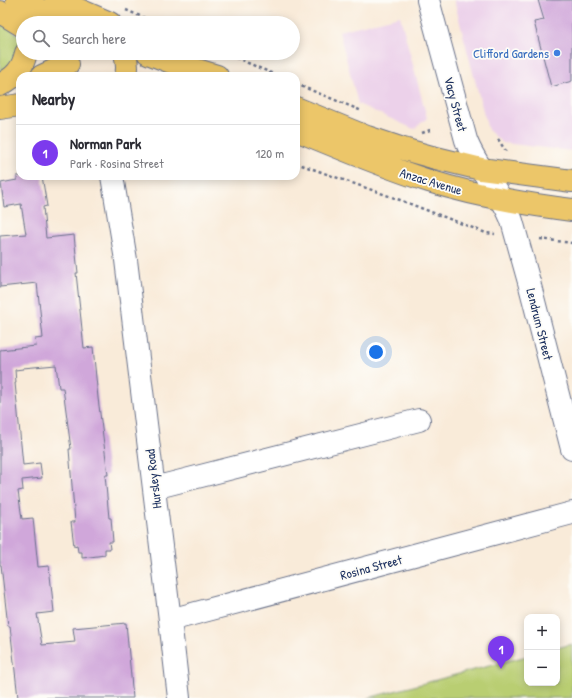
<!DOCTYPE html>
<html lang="en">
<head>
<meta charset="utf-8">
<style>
  :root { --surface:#fff; --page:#f2f2f3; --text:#2b2b33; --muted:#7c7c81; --line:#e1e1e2; --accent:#7c3aed }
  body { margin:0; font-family:"Patrick Hand",sans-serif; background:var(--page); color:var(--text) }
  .controls { position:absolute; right:12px; bottom:12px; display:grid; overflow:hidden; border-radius:8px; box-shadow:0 2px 10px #0003 }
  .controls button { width:36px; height:36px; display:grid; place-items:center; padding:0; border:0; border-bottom:1px solid var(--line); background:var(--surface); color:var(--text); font:20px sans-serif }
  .you { position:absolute; left:376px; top:352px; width:14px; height:14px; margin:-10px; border:3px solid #fff; border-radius:50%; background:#1a73e8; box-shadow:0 0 0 6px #1a73e833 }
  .badge { display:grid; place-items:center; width:26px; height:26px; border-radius:50%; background:var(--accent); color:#fff; font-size:13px; font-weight:700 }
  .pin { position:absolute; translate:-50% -33px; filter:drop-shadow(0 1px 2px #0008) }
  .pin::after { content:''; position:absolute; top:21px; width:14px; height:12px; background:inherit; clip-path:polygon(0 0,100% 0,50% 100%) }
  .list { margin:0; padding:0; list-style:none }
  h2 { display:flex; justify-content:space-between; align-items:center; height:52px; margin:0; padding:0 16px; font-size:17px }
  h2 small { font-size:13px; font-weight:400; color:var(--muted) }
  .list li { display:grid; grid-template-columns:26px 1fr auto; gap:12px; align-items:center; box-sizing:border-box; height:56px; padding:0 16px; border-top:1px solid var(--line) }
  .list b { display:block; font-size:15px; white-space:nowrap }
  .list p { margin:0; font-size:13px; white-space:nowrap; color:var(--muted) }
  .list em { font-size:13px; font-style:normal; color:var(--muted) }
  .icon { flex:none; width:22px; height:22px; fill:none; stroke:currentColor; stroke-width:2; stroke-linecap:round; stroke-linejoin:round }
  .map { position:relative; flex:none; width:572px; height:698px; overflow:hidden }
  .search { position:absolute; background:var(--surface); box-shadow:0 2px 10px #0003; left:16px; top:16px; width:284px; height:44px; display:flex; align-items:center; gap:10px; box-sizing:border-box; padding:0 14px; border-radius:22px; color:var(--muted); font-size:15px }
  .panel { position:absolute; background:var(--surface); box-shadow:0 2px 10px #0003; left:16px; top:72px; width:284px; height:108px; border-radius:12px }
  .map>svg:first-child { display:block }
</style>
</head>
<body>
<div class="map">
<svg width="572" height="698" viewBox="0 0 572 698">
  <rect width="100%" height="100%" fill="#fdfcf7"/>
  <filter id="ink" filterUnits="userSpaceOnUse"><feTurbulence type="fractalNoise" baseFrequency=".025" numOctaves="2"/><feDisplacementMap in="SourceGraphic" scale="8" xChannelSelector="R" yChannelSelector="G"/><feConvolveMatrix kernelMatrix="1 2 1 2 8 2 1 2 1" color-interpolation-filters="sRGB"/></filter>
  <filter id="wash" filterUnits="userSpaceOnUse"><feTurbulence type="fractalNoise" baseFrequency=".012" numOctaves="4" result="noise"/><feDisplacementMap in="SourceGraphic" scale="16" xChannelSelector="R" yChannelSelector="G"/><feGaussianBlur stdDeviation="0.9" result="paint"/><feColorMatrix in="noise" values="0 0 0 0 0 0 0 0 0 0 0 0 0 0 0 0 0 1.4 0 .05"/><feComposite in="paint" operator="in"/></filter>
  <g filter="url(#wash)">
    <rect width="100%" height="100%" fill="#f9ebd9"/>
    <!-- built -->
    <path fill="#ecd1ea" d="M454 0H572V151L503 143 488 130Z
      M400 16 427 118 414 129 358 104 339 31Z"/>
    <!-- green -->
    <path fill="#b9ce72" stroke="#6a7e68" d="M0 20 18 35 21 44V53L0 77Z
      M572 644V698H368L527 656V683H557V648Z"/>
    <g id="blocks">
      <!-- building -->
      <path fill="#d0a7da" d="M538 0H572V81L551 87 534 22 544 20Z
        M17 176H42L47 206 43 207 46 238 74 235 78 273H76L84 348 93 347 98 398 108 475H105L109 518H111L113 542H109L110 549H105V555L82 558V552H78L77 545 74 546 71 522H75L69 449H71L63 388H59L56 365 23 368V369L15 370 16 383H15L23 465 40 463 42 478 22 480 23 490 18 491 22 519 33 518 38 567 49 566 54 612 37 614 42 645 75 642 73 628 126 623 133 698H18L10 626H8L1 565H0V350L36 346 35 339 43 338 37 283 0 287V236L26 234 21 204 4 207 1 183 17 180Z"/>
    </g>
  </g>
  <g filter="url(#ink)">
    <use href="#blocks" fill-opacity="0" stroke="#697189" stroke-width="1"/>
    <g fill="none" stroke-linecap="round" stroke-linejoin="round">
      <!-- minor casing -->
      <g stroke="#697189" stroke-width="24">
        <path id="minor" d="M428 0 466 140C477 170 502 192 512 221L529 282 572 449
          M112 176 126 260 170 620 179 698
          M154 488 419 420
          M170 620 572 513"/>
      </g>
      <!-- major casing -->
      <g stroke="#697189" stroke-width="24">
        <path id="major" d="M17 0 71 23
          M56 0 110 23
          M0 12 23 26
          M125 53C127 61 128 68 126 76
          M148 53 171 62 217 76
          M42 76 68 64
          M0 85C15 77 22 70 26 53
          M0 108 20 105
          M296 108 367 137 400 148 432 157 481 169 572 181
          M296 130C340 148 384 167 429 181 476 196 524 204 572 210"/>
      </g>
      <!-- path -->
      <path stroke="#697189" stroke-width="2.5" stroke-dasharray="3 3" stroke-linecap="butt" d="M126 10 156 23
        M225 53 278 76
        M296 84 362 111
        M422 133 433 129
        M498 139 505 150 507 151
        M296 163 400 200 486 233 495 234
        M540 239 572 243"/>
      <!-- minor -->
      <use href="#minor" stroke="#fff" stroke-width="22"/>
      <!-- major -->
      <use href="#major" stroke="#ecc669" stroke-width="22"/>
    </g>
  </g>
  <!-- markers -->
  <circle fill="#3f7fe0" stroke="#fdfcf7" stroke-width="1.5" cx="557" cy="53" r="4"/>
  <g text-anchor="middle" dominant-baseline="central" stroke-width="3.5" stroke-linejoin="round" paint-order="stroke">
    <!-- shop labels -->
    <g font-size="13" fill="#366cbe" stroke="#fdfcf7" text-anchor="end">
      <text x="549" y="53">Clifford Gardens</text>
    </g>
    <!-- street labels -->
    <g font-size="13" fill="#1b2f5e" stroke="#fdfcf7">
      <text transform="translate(456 104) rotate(75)">Vacy Street</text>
      <text transform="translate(431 181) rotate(17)">Anzac Avenue</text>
      <text transform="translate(540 324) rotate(76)">Lendrum Street</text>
      <text transform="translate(153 479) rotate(-97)">Hursley Road</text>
      <text transform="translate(371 567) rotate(-15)">Rosina Street</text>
    </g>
  </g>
</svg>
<div class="controls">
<button>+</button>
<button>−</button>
</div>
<div class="you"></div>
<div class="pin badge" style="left:501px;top:669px">1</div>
<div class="search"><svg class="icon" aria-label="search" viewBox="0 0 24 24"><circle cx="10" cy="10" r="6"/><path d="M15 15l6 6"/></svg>Search here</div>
<section class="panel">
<h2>Nearby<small></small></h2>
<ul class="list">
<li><span class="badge">1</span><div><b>Norman Park</b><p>Park · Rosina Street</p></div><em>120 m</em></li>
</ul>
</section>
</div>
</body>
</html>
